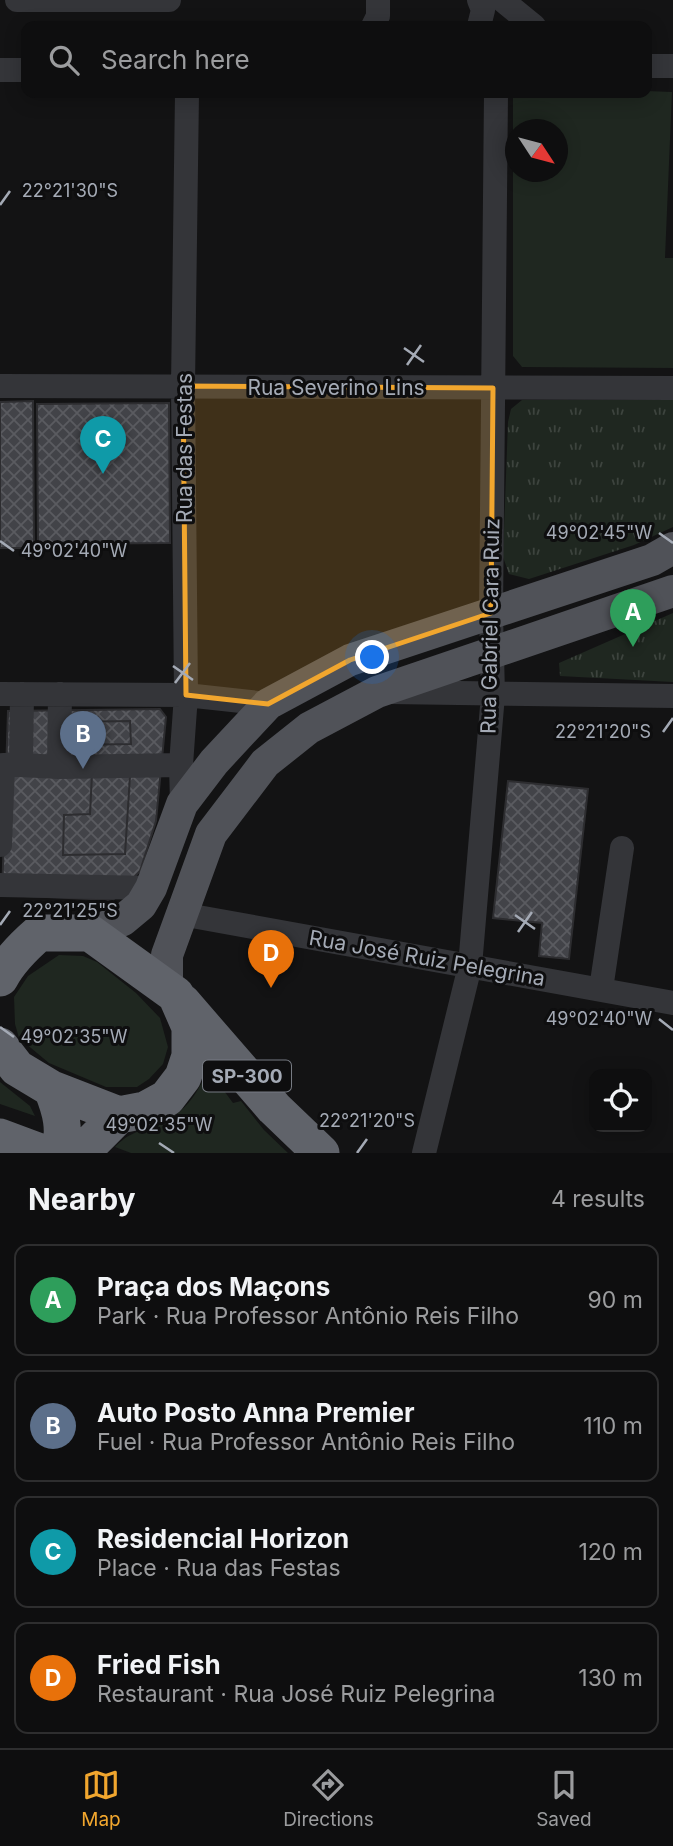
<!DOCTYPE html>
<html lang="en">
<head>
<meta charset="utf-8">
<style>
  :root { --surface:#0e0e0f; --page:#1c1c1d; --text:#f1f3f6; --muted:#9b9c9e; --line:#2e2e2f; --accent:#f1a62e }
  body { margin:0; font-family:Inter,sans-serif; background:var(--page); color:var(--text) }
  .controls { position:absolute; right:21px; bottom:21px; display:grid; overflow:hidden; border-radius:14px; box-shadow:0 4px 18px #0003 }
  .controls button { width:63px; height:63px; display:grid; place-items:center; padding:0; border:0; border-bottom:2px solid var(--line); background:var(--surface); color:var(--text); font:35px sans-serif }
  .compass { position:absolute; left:505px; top:119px; width:63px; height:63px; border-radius:50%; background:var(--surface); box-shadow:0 4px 18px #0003; rotate:126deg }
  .you { position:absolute; left:373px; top:658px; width:24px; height:24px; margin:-18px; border:5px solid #fff; border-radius:50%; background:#1a73e8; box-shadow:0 0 0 10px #1a73e833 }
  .badge { display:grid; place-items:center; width:46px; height:46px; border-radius:50%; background:var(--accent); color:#fff; font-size:23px; font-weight:700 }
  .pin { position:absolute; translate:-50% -58px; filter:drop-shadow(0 2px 4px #0008) }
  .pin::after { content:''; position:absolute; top:37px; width:24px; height:21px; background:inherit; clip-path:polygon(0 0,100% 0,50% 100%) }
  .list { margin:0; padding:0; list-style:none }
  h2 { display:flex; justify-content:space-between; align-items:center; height:91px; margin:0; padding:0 28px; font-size:30px }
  h2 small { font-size:23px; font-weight:400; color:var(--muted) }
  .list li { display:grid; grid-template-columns:46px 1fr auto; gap:21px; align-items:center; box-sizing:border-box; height:112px; margin:0 14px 14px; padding:0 14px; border:2px solid var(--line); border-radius:14px }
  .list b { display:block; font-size:26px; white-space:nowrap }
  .list p { margin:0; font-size:23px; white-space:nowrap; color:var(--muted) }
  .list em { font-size:23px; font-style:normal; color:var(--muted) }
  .icon { flex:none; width:38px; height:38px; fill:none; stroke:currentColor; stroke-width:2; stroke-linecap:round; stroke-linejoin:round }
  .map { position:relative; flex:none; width:673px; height:1153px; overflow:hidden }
  .search { position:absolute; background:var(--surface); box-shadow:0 4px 18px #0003; left:21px; right:21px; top:21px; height:77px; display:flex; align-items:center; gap:18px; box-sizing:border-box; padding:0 24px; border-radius:14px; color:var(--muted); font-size:26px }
  .sheet { height:595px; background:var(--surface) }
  nav { display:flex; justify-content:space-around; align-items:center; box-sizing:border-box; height:98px; border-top:2px solid var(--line); background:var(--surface); font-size:19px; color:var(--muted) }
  nav a { display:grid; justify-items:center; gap:4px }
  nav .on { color:var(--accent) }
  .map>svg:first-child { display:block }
</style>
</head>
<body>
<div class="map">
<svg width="673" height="1153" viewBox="0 0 673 1153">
  <defs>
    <pattern id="park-tufts" width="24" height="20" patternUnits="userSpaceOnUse" patternTransform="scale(1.75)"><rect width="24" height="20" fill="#1f2720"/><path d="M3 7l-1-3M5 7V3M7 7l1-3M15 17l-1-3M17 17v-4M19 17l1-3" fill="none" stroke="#3d443e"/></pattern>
    <pattern id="building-cross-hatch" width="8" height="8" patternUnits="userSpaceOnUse" patternTransform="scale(1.75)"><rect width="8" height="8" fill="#424348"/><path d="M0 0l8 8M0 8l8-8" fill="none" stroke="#5a5b60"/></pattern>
  </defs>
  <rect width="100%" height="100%" fill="#131314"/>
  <!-- green -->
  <path fill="#1f2720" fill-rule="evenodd" d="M647 91 672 92 665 258H673V368L522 367 513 356V97L518 93H647ZM516 130H558V172H516Z
    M59 955 83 956 97 962 136 993 160 1018 168 1047 163 1064 149 1079 137 1087H106L49 1063 19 1038 15 1024 14 997 28 976Z
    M208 1069 233 1103 241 1101 264 1130 288 1153H131L115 1147C129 1133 135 1133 153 1126 182 1117 197 1096 208 1069Z
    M0 1082 30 1106 35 1116 0 1104Z"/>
  <!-- park -->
  <path fill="url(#park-tufts)" d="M522 400H673V527L634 545 529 579 509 574 503 557 508 422 511 409Z
    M673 613V682L560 676 559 663Z"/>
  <!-- building -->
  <path fill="url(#building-cross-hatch)" stroke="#2d2d30" stroke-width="2" d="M33 401 34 548H0V402Z
    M169 403 170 543 38 544 37 404Z
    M160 709 166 717 156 821 140 871 113 900 2 895 8 711Z
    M130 721 131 744 70 745V722Z
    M92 774 130 776 125 854 63 855 64 815 90 814Z
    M508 781 588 789 569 959 539 956 542 923 493 918Z"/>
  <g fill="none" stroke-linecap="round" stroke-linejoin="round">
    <!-- minor -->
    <path stroke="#343539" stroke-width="24" d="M17 0H169
      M502 0 534 26
      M373 26 378 16V0
      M479 26 483 10 479 0
      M647 66H673
      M0 70H26
      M0 386 673 388
      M390 692 673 696
      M0 694 186 695 268 704
      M21 765 59 767 181 765
      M59 767 60 694
      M182 804 181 765 186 695 183 386 187 93
      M0 845 3 765H21L22 694
      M0 885 151 888
      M181 914 673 1003
      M601 989 622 848
      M424 1153 470 966 493 695 491 613 496 93"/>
    <!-- major -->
    <path stroke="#505258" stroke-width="32" d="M90 933 123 920 141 905 151 888 182 804 214 762 268 704 350 660 652 560 673 548
      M167 987V955L211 834 265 763 309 728 377 692 673 591"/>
    <!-- highway -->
    <path stroke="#60636a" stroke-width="37" d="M0 978C9 961 24 946 39 933H90L176 995 190 1027V1056L183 1077 167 1098 145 1110 119 1115 52 1089 17 1068 0 1046
      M182 1002 274 1108 321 1153
      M52 1089C61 1111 66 1130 59 1153
      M0 1137 43 1153
      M87 1153 89 1145 119 1115"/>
  </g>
  <!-- marked area -->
  <path fill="#f1a62e" fill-opacity="0.2" stroke="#f1a62e" stroke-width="5" stroke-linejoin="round" d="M183 386 493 388 491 613 350 660 268 704 186 695Z"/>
  <!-- ticks -->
  <path fill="none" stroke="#a4aab5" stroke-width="2.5" d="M0 205 10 191M404 348 424 362M407 365 421 345M659 533 673 543M0 541 14 551M173 666 193 680M175 683 190 663M663 732 673 718M515 915 535 929M0 925 10 911M518 932 532 912M659 1019 673 1030M0 1027 14 1037M159 1143 174 1153M357 1153 367 1139"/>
  <g text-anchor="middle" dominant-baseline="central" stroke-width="6" stroke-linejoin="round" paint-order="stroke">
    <!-- shield labels -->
    <rect fill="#0e0e0f" stroke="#777b83" stroke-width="2" x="203" y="1060.5" width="88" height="31" rx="5"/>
    <g font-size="19" font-weight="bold" fill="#a4aab5">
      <text x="247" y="1076">SP-300</text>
    </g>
    <!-- street labels -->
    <g font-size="21" fill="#a4aab5" stroke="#0e0e0f">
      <text x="336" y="387">Rua Severino Lins</text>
      <text transform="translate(184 448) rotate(-90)">Rua das Festas</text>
      <text transform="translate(490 626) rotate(-89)">Rua Gabriel Cara Ruiz</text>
      <text transform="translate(427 958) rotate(10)">Rua José Ruiz Pelegrina</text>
    </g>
  </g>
  <g font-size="18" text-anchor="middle" fill="#a4aab5" stroke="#0e0e0f" stroke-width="6" stroke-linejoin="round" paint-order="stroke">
    <text x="70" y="197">22°21'30"S</text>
    <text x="599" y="539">49°02'45"W</text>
    <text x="74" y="557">49°02'40"W</text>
    <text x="603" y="738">22°21'20"S</text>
    <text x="70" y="917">22°21'25"S</text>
    <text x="599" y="1025">49°02'40"W</text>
    <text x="74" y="1043">49°02'35"W</text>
    <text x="367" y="1127">22°21'20"S</text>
    <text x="159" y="1131">49°02'35"W</text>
  </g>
</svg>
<div class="controls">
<button><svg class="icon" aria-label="locate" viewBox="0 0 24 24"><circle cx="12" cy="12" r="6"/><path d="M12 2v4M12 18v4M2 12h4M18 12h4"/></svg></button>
</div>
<svg class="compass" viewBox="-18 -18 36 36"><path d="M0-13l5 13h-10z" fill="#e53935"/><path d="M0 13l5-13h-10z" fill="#9b9c9e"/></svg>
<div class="you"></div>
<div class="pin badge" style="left:633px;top:647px;background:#2e9e5b">A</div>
<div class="pin badge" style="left:83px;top:769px;background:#5c6f8a">B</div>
<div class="pin badge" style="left:103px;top:474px;background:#0f9aa8">C</div>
<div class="pin badge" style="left:271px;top:988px;background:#e8710a">D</div>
<div class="search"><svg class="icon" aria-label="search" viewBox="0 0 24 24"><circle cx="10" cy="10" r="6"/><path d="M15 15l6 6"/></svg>Search here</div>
</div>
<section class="sheet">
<h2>Nearby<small>4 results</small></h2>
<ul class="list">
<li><span class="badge" style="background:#2e9e5b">A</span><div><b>Praça dos Maçons</b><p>Park · Rua Professor Antônio Reis Filho</p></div><em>90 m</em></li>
<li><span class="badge" style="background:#5c6f8a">B</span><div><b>Auto Posto Anna Premier</b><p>Fuel · Rua Professor Antônio Reis Filho</p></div><em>110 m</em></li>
<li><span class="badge" style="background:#0f9aa8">C</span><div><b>Residencial Horizon</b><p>Place · Rua das Festas</p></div><em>120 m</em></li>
<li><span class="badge" style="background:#e8710a">D</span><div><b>Fried Fish</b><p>Restaurant · Rua José Ruiz Pelegrina</p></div><em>130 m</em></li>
</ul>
</section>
<nav>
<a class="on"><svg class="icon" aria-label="map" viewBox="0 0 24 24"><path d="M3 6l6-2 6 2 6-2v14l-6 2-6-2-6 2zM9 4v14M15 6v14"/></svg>Map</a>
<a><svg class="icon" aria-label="directions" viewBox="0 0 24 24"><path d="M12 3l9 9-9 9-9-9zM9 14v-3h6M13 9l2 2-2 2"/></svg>Directions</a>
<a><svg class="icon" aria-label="saved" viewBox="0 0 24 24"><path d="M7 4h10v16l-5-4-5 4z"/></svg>Saved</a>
</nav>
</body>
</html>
